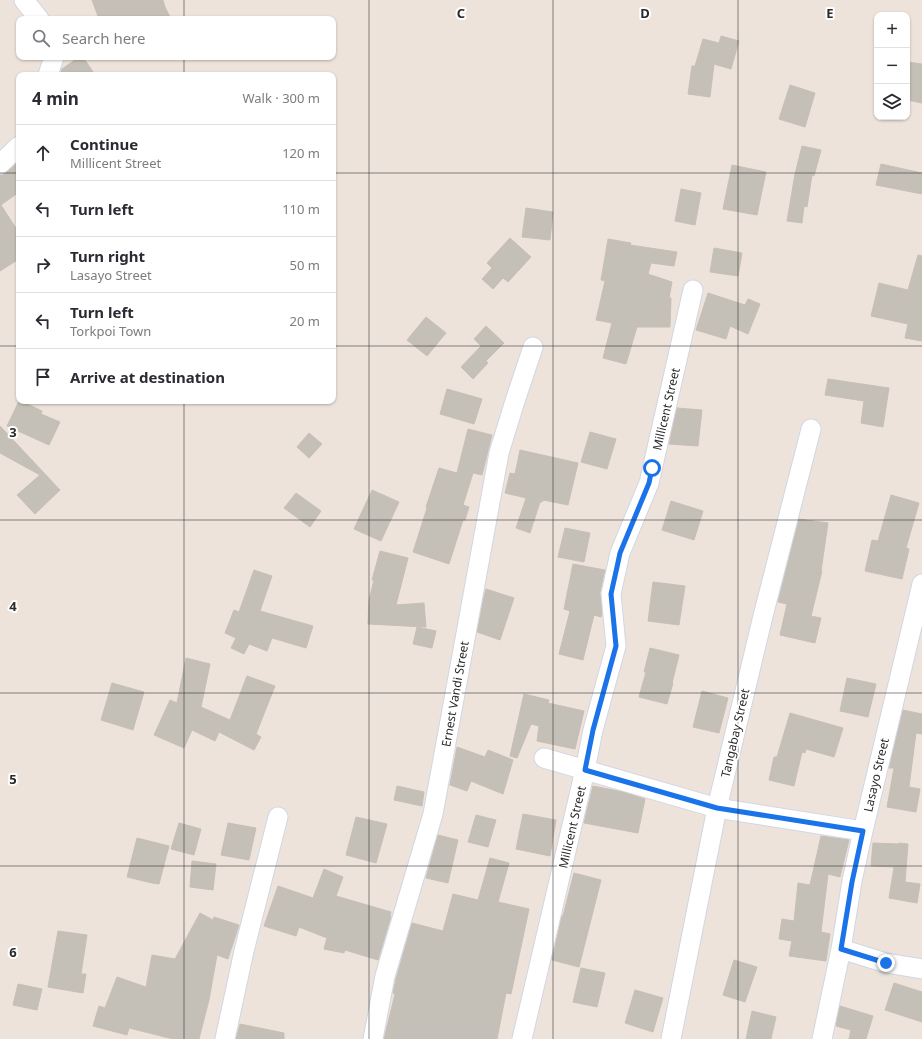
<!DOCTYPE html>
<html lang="en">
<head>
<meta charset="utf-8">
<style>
  :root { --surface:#fff; --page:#f2f2f3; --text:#2b2b33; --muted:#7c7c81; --line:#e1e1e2 }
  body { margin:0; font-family:"Noto Sans",sans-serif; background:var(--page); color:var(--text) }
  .controls { position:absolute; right:12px; top:12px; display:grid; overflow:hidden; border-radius:8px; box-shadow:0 1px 3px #0004 }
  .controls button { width:36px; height:36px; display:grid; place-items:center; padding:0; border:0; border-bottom:1px solid var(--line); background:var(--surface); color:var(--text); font:20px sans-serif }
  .stop { position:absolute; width:12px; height:12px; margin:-9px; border:3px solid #1a73e8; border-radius:50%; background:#fff }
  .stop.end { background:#1a73e8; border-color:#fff; box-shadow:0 1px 4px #0008 }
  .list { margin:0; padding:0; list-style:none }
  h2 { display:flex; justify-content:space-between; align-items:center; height:52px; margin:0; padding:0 16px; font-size:17px }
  h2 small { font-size:13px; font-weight:400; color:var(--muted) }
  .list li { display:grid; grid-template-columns:26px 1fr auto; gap:12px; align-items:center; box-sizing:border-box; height:56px; padding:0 16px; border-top:1px solid var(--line) }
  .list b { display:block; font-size:15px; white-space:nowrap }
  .list p { margin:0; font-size:13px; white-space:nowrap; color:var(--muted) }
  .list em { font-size:13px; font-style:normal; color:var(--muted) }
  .icon { flex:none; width:22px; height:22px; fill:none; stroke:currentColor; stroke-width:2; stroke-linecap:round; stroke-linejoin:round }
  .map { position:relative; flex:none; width:922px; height:1039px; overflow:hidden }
  .search { position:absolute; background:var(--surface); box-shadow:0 1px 3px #0004; left:16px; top:16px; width:320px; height:44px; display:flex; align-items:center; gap:10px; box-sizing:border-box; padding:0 14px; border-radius:8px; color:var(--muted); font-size:15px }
  .panel { position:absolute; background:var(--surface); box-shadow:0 1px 3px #0004; left:16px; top:72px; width:320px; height:332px; border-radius:8px }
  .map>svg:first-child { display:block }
</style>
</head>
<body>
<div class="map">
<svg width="922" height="1039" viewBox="0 0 922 1039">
  <rect width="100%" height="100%" fill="#ede3db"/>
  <!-- building -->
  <path fill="#c4bfb7" stroke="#c8bfb5" d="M92 0H163L165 7 171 19H99Z
    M721 36 739 41 731 69 714 64 710 97 688 94 692 66H695L703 39 719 43Z
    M79 57H83L95 75H60L62 69Z
    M908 62 922 64V103L907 100V70Z
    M790 85 815 93 805 127 779 119Z
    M802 146 821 150 814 176 812 175 807 207 804 206 802 223 787 221 795 174Z
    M19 161V192L1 205 19 233V259L0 271V175H3L7 172Z
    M881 164 922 173V194L876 185Z
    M732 165 766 172 757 215 723 209Z
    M681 189 701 193 695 225 675 221Z
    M526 208 553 212 550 240 522 237Z
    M510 238 531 257 508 282 503 278 493 289 482 279 492 268 487 263Z
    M608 239 631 243 630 245 677 252 674 266 651 263 648 274 672 282 669 298H671L670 327H637L626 364 603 358 612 323 596 320 605 281 601 280Z
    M714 248 742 253 738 276 710 272Z
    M918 255 922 256V341L905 338 908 324 871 316 879 283 908 290Z
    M708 293 745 305 748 299 760 304 748 334 730 326 726 339 696 330Z
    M426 317 446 333 427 356 407 340Z
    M486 326 504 343 486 361 488 363 473 379 461 367 481 346 474 339Z
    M828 379 889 388 883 427 861 423 864 401 825 395Z
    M447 389 482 399 474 424 440 414Z
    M19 401H21L42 411 41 414 60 422 49 445 7 426Z
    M677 408 702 410 698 446 669 444Z
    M0 426 60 490 35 514 17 495 40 475 0 453Z
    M468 429 492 435 482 475 473 473 463 505 469 507 465 520H463L449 564 413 552 427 508 426 507 439 468 457 473Z
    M590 432 616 439 607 469 581 462Z
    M309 433 322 444 309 458 297 447Z
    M520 450 578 463 568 505 543 500 542 502H540L530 533 516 528 526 498 505 493 510 473 515 474Z
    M372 490 399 502 381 541 354 529Z
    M296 493 321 511 310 527 284 508Z
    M891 495 919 503 906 548 909 549 902 579 865 571 872 540 878 541Z
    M671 501 703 511 694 540 662 530Z
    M799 519 828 523 821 571H822L811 616 821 618 815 643 780 635 787 604 778 602Z
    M565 528 590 533 584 562 558 557Z
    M380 551 408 558 396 605 424 603 426 627 368 624 369 600 374 580H372Z
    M573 564 605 570 600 592 602 613 601 617 594 615 583 660 559 654 570 611 564 609Z
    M254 570 272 576 260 611 313 626 306 648 272 638 267 651 249 644 244 654 231 648 236 638 225 633 234 610 239 612Z
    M653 582 685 586 679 625 648 621Z
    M486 589 514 598 500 640 477 632 484 597Z
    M417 627 436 631 432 648 413 644Z
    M650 648 679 655 672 683H673L667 704 639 697 646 672H644Z
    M186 658 210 664 201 707 230 720 247 676 275 686 256 734 261 737 254 750 219 732 215 741 192 730 184 748 154 735 170 700 177 703Z
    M847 678 876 684 868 717 840 711Z
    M112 683 144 692 133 730 101 720Z
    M702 691 728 698 719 733 693 727Z
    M524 694 549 700 548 703 584 711 575 749 537 741 539 726 531 724 517 758 510 756Z
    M903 710 922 714V734L916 733 909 787 920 789 916 812 887 807 894 768H889Z
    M790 713 843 728 834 757 806 749 805 753 802 752 794 786 769 780 774 757H777Z
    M457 747 485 757 488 750 513 760 503 794 471 781 467 791 450 785Z
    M397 786 424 792 422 806 394 800Z
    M593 786 623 792 645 799 638 833 584 823Z
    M523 814 556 820 550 856 516 849Z
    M476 815 496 820 488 847 468 842Z
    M356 817 387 824 376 863 346 855Z
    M179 823 201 829 194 855 171 849Z
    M228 823 256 828 249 860 221 855Z
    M438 835 458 840 448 883 426 878Z
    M821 836 849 840 840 877 828 874 821 932 830 934 826 961 789 956 792 941 779 939 782 919 794 921 798 883 810 885Z
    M137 838 169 846 159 884 152 883 127 877Z
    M873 843 898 844 899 843 908 844 905 882 920 884 917 903 889 898 894 867 871 866Z
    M490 858 509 863 498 902 529 909 511 994 506 993 497 1039H384L395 994 393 993 396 979 412 923 443 931 453 894 478 900Z
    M192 861 216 864 213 890 190 887Z
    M324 869 343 877 336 896 391 912 390 916H391L378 960 345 950 344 953 324 949 327 938 299 927 296 936 264 926 278 886 313 898Z
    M574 873 601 880 579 967 552 960 562 916H563Z
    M200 913 213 920 214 917 239 925 228 959 217 955 209 1000 199 1039H173L129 1028 127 1035 93 1026 99 1006 105 1008 117 977 146 987 152 955 175 959Z
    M58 931 87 935 81 974H86L83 993 48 987Z
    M734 960 757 967 745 1002 723 995Z
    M581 968 605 973 597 1007 573 1002Z
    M894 983 922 992V1022L885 1010Z
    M18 984 42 989 37 1010 13 1005Z
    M635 990 663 998 653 1032 625 1023Z
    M840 1006 873 1016 866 1039H849L851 1030 836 1026Z
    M752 1011 776 1017 771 1039H746Z
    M240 1024 284 1033V1039H236Z"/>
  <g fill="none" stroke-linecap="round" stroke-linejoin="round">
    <!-- minor casing -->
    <g stroke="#d0d6e3" stroke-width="21">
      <path id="minor" d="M24 0 39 19
        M48 75 54 57
        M0 164 19 146
        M544 758 717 808 863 831
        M841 949 886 963 922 969
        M225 1039 244 951 278 817
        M373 1039 385 976 433 814 499 453 515 401 533 347
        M522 1039 585 770 593 730 616 646 611 594 620 553 649 483 693 290
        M671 1039 717 808 763 616 811 429
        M822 1039 841 949 852 881 863 831 922 584"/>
    </g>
    <!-- minor -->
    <use href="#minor" stroke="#fff" stroke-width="19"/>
  </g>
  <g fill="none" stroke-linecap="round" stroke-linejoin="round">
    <!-- route -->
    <path stroke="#1a73e8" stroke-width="5" d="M652 468 649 483 620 553 617 567 611 594 616 646 593 730 585 770 717 808 863 831 852 882 841 949 886 963"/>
  </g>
  <!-- grid -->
  <path fill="none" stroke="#2a2a2a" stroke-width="1" stroke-opacity="0.55" d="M184 0V19M369 0V1039M553 0V1039M738 0V1039M184 57V75M0 173H19M333 173H922M0 346H19M333 346H922M184 401V1039M0 520H922M0 693H922M0 866H922"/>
  <g text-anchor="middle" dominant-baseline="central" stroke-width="4" stroke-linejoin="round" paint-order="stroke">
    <!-- street labels -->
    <g font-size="12" fill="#2a2a2a" stroke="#fff">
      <text transform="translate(666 409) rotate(-77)">Millicent Street</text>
      <text transform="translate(455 694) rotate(-80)">Ernest Vandi Street</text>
      <text transform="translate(735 733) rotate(-77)">Tangabay Street</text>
      <text transform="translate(876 775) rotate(-77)">Lasayo Street</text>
      <text transform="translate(572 827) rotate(-77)">Millicent Street</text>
    </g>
  </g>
  <g font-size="13" text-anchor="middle" font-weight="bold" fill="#2a2a2a" stroke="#fff" stroke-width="4" stroke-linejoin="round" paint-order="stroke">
    <text x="461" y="18">C</text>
    <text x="645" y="18">D</text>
    <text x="830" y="18">E</text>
    <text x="13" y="437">3</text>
    <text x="13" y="611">4</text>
    <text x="13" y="784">5</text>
    <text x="13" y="957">6</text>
  </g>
</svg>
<div class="controls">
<button>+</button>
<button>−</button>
<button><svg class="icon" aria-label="layers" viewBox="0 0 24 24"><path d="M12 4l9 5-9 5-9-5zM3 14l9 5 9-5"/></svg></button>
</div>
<div class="stop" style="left:652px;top:468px"></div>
<div class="stop end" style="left:886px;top:963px"></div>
<div class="search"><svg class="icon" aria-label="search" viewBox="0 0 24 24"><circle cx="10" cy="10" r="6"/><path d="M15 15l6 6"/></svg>Search here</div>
<section class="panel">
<h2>4 min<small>Walk · 300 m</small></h2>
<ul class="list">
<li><svg class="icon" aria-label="ahead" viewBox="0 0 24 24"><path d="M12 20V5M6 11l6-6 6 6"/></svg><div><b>Continue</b><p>Millicent Street</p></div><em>120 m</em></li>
<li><svg class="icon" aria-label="left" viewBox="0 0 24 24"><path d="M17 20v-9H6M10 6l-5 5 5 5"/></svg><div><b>Turn left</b></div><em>110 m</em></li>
<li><svg class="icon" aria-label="right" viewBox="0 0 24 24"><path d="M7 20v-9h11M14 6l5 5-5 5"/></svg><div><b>Turn right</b><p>Lasayo Street</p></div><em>50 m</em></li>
<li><svg class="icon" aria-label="left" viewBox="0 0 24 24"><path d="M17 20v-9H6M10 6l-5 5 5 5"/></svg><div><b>Turn left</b><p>Torkpoi Town</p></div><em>20 m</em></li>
<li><svg class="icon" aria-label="arrive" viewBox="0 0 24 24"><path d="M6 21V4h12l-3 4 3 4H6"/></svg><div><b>Arrive at destination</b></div></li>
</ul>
</section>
</div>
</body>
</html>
